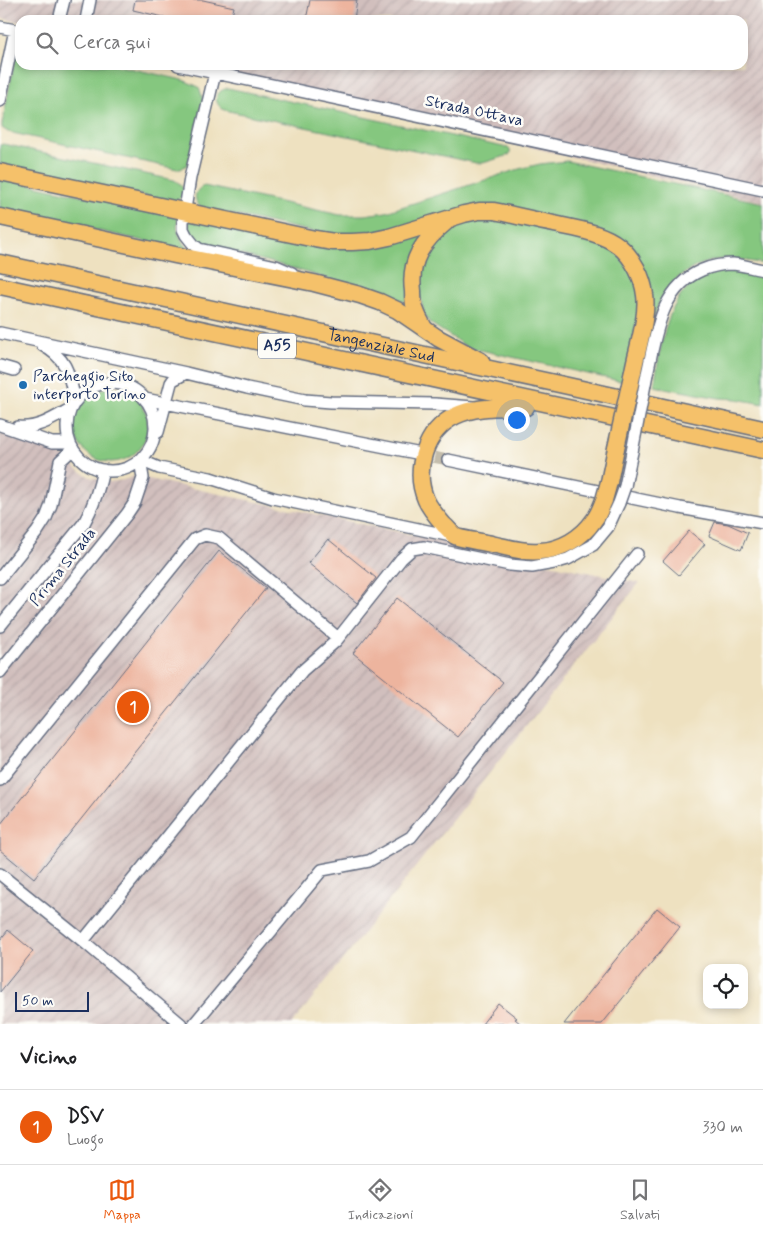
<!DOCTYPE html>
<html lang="it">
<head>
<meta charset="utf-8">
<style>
  :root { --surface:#fff; --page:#f2f2f2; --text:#202124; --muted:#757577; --line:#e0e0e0; --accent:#ea580c }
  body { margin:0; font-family:Mynerve,sans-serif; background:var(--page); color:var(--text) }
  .controls { position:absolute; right:15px; bottom:15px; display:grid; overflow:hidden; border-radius:10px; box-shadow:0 2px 8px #0003 }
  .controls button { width:45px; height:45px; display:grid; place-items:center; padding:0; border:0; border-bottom:1px solid var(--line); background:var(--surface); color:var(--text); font:25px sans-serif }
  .scale { position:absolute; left:15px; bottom:12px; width:74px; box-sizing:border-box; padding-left:5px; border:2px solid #1b2f5e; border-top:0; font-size:14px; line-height:18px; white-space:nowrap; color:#1b2f5e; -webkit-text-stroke:4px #fdfcf7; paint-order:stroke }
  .you { position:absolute; left:516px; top:419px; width:18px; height:18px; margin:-12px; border:4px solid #fff; border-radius:50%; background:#1a73e8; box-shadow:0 0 0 8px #1a73e833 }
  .badge { display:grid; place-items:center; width:32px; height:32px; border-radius:50%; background:var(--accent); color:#fff; font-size:16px; font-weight:700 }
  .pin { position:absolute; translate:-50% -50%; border:2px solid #fff; box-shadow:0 1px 5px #0006 }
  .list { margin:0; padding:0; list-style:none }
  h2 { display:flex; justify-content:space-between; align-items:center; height:65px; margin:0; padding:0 20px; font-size:21px }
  h2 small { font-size:16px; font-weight:400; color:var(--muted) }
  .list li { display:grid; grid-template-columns:32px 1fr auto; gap:15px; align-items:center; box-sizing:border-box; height:75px; padding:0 20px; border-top:1px solid var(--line) }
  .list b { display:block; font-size:19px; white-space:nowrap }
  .list p { margin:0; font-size:16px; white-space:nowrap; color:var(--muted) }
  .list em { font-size:16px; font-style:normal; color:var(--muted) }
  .icon { flex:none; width:28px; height:28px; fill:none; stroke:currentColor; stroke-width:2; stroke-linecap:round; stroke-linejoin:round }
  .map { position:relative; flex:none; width:763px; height:1024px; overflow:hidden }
  .search { position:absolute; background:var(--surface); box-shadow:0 2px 8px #0003; left:15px; right:15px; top:15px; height:55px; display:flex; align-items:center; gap:12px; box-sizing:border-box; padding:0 18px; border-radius:15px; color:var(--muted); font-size:19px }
  .sheet { height:140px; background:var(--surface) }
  nav { display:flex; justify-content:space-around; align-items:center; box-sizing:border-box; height:70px; border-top:1px solid var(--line); background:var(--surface); font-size:14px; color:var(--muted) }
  nav a { display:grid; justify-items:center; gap:2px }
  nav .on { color:var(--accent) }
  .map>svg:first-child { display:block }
</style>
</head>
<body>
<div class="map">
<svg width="763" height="1024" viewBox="0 0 763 1024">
  <defs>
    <pattern id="industrial-furrows" width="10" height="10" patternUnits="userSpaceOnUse" patternTransform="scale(1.25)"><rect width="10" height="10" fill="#d1bfbd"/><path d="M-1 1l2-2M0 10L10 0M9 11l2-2" fill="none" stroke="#b3a4a5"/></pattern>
  </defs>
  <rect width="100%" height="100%" fill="#fdfcf7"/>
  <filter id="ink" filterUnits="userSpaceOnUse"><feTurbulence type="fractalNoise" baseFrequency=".02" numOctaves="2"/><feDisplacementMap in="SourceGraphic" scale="10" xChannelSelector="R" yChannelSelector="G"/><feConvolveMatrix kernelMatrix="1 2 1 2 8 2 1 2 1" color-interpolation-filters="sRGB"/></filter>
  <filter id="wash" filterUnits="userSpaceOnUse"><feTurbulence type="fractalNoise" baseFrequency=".0096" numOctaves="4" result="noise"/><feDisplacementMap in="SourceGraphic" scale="20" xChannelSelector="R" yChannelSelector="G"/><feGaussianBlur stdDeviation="1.12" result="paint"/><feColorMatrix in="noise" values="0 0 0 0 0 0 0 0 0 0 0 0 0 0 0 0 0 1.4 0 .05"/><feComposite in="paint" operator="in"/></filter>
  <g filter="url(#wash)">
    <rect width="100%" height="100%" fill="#eee1c0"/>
    <!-- industrial -->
    <path fill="url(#industrial-furrows)" d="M0 0H763V202L221 74 203 65H743V20H20V22L0 18Z
      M0 434 44 443 52 452 67 458 77 469 90 477 110 482 123 480 135 476 639 583 292 1024H0Z"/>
    <!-- green -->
    <path fill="#85c77f" stroke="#507b6e" d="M20 47V65H115L183 80 199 87 203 99 188 164 181 169H177L8 132 2 128V124L17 49Z
      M228 88 508 148 510 150V153L509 155 483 163H476L224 110C212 102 215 91 228 88Z
      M3 144 174 180C186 186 187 196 174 202L4 166 0 164V145Z
      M567 161 763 203V264C754 262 745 260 736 259 708 256 677 272 662 297 658 303 656 312 653 319L651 318 638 259 497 205 358 236 319 233 202 208C193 202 193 190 204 186L340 215H364L386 212 519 169 540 164Z
      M0 178 178 216C176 229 178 237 187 247L186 249 185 250 0 209Z
      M485 216 593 238 610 246 628 266 638 289 639 311 624 382 467 347 430 323 425 316 417 285 425 253 454 224Z
      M189 218 314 245 425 232 407 302 388 297 278 264 199 244C192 236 187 229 189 218Z
      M729 271 741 272 763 276V404L736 399 719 398 654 386C661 349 664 296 703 277 711 274 720 272 729 271Z
      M74 425a37 37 0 1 1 74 0a37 37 0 1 1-74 0Z"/>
    <g id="blocks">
      <!-- building -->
      <path fill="#edb49e" d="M135 0H203L234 7 231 20H176L133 10Z
        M310 0H357L354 20H306Z
        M715 522 728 524 748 533 741 550 709 536Z
        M689 531 705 544 679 575 663 561Z
        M328 539 376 578 357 603 308 563Z
        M219 551 266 588 34 878 0 850V825Z
        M397 598 503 682 458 737 353 653Z
        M657 908 680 927 602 1024H564Z
        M8 930 33 951 0 992V940Z
        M498 1003 517 1018 515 1019 521 1024H482Z"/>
    </g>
  </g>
  <g filter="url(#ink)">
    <use href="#blocks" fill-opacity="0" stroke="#656d80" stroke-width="1"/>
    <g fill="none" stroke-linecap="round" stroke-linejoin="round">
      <!-- minor-tunnel -->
      <path stroke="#c4bdac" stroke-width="11" stroke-dasharray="11 5.5" stroke-linecap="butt" d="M418 454 448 460"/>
      <!-- minor casing -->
      <g stroke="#656d80" stroke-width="14">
        <path id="minor" d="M59 20 64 0
          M86 20 90 0
          M0 27 20 31
          M178 65 763 190
          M215 73 190 178 183 222V229L186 235 194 245 199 249 276 266 292 273
          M0 101 15 30
          M0 333 186 373 247 388 305 400 331 402 435 404 473 407
          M42 345C68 359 69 374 75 401
          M0 366 14 370
          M647 374C656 335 660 288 702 270 712 266 722 264 733 264 743 265 753 268 763 270
          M67 427a44 44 0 1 1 88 0a44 44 0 1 1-88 0Z
          M145 399 416 453
          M0 425 52 443H70
          M18 427C38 429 54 418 70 409
          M158 432 171 383 173 380 186 373
          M140 460 159 468 210 478 273 498 456 537
          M448 460 680 508 763 523
          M625 486 632 452
          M0 578 37 532 46 518 51 505 60 461 73 449
          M0 626 84 523C94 505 99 489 103 470
          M0 672 127 514 135 502 143 478 140 460
          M0 780 195 539 205 535 219 538 338 638
          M0 874 83 941 181 1024
          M83 941 302 671 336 641 401 559 412 549 424 547 510 565 532 567 554 563 568 559 593 545 608 527 619 503
          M194 1024 322 870 369 861 411 837 637 554"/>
      </g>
      <!-- highway casing -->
      <g stroke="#656d80" stroke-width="19">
        <g id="highway">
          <path d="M0 172 315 239 334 242H352L370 241 389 237 464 214 479 211H494C514 215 534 220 554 224 576 229 601 232 619 246 633 258 643 277 645 295 648 317 637 349 633 371"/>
          <path d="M0 217 175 255 314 283 360 295 380 302 397 310 438 338 481 361"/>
          <path id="s1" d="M0 263 559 384 763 429"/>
          <path d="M0 286 763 450"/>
          <path d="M424 328C421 322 418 317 416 311 413 305 413 298 413 291 409 260 423 241 446 222"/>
          <path d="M526 407C502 408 477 405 455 416 425 431 413 470 426 500 430 509 438 518 444 525 448 528 451 533 455 536 460 539 484 542 491 544 507 547 524 553 540 551 561 550 582 538 594 520 599 514 601 507 604 500"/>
          <path d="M609 482 616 448"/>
        </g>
      </g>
      <!-- minor -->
      <use href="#minor" stroke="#fff" stroke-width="11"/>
      <!-- highway -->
      <use href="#highway" stroke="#f5c16b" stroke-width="16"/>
      <!-- minor-bridge casing -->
      <g stroke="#656d80" stroke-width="14" stroke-linecap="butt">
        <path id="minor-bridge" d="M632 452 647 374
          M619 503 625 486"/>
      </g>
      <!-- highway-bridge casing -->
      <g stroke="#656d80" stroke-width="19" stroke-linecap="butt">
        <path id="highway-bridge" d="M616 448 633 371
          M604 500 609 482"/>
      </g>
      <!-- minor-bridge -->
      <use href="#minor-bridge" stroke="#fff" stroke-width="11"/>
      <!-- highway-bridge -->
      <use href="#highway-bridge" stroke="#f5c16b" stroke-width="16"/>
    </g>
  </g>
  <!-- markers -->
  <circle fill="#1f6fb2" stroke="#fdfcf7" stroke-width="2" cx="23" cy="385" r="5"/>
  <g text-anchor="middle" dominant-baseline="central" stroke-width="5" stroke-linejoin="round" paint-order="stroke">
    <!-- shield labels -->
    <rect fill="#fdfcf7" stroke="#5f6c8c" stroke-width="1" x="258" y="333.5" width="38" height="25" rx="4"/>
    <g font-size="15" font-weight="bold" fill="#1b2f5e">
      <text x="277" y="346">A55</text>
    </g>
    <!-- street labels -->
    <g font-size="16" fill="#1b2f5e" stroke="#fdfcf7">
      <text transform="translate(474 111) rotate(12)">Strada Ottava</text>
      <text stroke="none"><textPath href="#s1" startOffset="390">Tangenziale Sud</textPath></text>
      <text transform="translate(63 567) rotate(-51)">Prima Strada</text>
    </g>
    <!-- poi labels -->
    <g font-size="16" fill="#1b2f5e" stroke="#fdfcf7" text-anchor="start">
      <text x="33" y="376">Parcheggio Sito<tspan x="33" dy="18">interporto Torino</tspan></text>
    </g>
  </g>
</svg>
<div class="controls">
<button><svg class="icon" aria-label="locate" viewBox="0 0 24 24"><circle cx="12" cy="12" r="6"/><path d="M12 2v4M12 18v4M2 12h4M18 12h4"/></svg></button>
</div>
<div class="scale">50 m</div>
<div class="you"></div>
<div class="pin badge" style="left:133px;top:707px">1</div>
<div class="search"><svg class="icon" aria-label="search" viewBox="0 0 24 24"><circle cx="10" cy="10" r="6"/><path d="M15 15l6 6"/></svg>Cerca qui</div>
</div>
<section class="sheet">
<h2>Vicino<small></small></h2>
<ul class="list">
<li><span class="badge">1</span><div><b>DSV</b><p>Luogo</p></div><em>330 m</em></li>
</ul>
</section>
<nav>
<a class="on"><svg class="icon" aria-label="map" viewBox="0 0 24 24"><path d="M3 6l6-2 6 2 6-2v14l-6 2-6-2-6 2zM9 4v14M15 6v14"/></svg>Mappa</a>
<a><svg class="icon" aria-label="directions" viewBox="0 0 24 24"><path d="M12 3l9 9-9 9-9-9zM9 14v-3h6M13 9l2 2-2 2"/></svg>Indicazioni</a>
<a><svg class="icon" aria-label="saved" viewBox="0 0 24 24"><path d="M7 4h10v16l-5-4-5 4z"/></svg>Salvati</a>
</nav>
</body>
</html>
